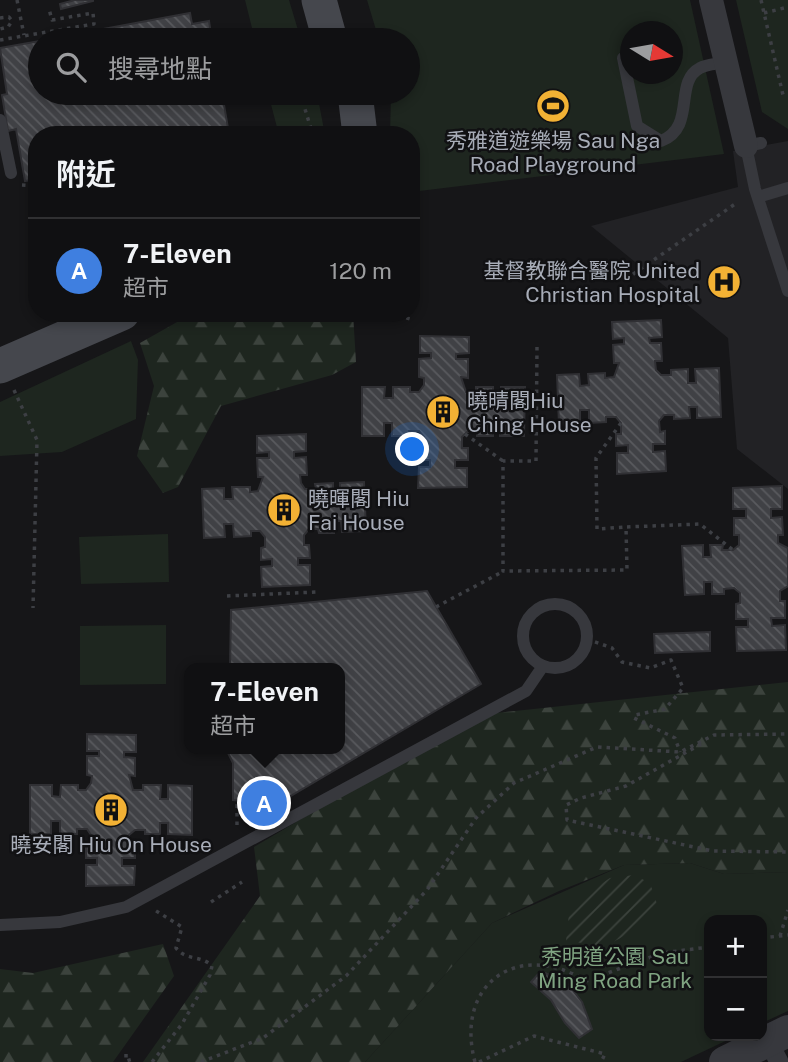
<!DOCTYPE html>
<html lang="zh-TW">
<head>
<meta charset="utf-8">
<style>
  :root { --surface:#101012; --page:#19191b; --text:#f1f3f6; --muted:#9c9d9f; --line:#303032; --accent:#f2b134 }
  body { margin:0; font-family:"Public Sans","Noto Sans TC",sans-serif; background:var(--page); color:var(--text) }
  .controls { position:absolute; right:21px; bottom:21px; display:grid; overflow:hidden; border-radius:14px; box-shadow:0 4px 10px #0003 }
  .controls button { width:63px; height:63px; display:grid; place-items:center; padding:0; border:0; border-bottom:2px solid var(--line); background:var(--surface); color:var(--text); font:35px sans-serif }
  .compass { position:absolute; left:620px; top:21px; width:63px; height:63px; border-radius:50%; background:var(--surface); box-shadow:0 4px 10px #0003; rotate:101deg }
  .you { position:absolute; left:413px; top:450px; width:24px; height:24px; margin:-18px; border:5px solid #fff; border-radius:50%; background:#1a73e8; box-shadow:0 0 0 10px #1a73e833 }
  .badge { display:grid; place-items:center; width:46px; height:46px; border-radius:50%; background:var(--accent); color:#fff; font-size:23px; font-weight:700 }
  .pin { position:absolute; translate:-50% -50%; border:4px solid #fff; box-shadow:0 2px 7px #0006 }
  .popup { position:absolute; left:184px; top:663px; width:161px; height:91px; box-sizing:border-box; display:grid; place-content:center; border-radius:14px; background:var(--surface); filter:drop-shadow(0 2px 5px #0005); font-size:23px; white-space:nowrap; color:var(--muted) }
  .popup b { font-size:26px; color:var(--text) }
  .popup::after { content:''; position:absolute; left:50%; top:100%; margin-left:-14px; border:14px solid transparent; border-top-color:var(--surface) }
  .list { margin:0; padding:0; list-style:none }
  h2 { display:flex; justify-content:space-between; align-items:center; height:91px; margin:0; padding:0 28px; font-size:30px }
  h2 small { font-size:23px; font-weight:400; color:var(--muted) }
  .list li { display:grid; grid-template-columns:46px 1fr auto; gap:21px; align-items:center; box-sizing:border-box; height:105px; padding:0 28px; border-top:2px solid var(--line) }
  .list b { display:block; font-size:26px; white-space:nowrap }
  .list p { margin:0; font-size:23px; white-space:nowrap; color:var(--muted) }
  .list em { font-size:23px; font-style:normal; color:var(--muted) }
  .icon { flex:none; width:38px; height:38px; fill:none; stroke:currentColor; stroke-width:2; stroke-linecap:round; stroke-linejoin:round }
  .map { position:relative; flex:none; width:788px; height:1062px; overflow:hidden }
  .search { position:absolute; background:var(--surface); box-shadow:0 4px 10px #0003; left:28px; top:28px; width:392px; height:77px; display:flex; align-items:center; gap:18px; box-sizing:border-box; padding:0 24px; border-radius:38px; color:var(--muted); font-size:26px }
  .panel { position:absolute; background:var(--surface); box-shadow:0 4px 10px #0003; left:28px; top:126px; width:392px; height:196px; border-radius:28px }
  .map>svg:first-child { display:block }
</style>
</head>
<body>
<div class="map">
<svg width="788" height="1062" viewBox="0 0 788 1062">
  <defs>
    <pattern id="forest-firs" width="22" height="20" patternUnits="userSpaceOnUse" patternTransform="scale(1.75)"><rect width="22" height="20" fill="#1e261f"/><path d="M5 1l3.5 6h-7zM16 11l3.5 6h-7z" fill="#3c433d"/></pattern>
    <pattern id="garden-furrows" width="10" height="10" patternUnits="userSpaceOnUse" patternTransform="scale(1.75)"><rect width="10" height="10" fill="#1e261f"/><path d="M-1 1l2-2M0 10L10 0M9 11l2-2" fill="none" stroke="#3c433d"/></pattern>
    <pattern id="building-back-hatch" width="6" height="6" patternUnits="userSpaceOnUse" patternTransform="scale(1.75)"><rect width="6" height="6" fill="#404145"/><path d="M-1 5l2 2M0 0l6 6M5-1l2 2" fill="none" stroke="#595a5e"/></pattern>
  </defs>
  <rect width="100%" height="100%" fill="#161618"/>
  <!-- built -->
  <path fill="#222225" d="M788 141V489L737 449 728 338 591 226 738 187 733 151Z"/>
  <!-- green -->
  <path fill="#1e261f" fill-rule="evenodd" d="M245 0H289L301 40H255Z
    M367 0H690L724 154 411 192V135H390L391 93H408V40H379ZM630 32H672V74H630Z
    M736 0H788V129L762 112Z
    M268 93H317L325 135H279Z
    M131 341 138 360 136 419 62 452 0 456V402Z
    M168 534 169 582 81 584 79 537Z
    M166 625V684L80 685V626Z
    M690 863 724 874 788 872V1011L762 1023V920H709V1036H736L681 1062H365L492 923 624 865Z"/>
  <!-- forest -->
  <path fill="url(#forest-firs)" d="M193 313H353L356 362 332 375 221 406 178 487 163 493 137 456 154 386 140 343Z
    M788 682V872L724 874 690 863 624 865 559 891 492 923 365 1062H143L260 896 254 847 477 715Z
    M163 944 174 976 113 1062H0V969L33 973Z"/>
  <!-- garden -->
  <path fill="url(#garden-furrows)" d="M634 875 650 883 657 904 651 921 606 946 566 941 570 904 610 878Z"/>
  <!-- building -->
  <path fill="url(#building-back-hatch)" stroke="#303034" stroke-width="2" d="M75 0H93V1L61 9 60 4Z
    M190 13 192 24 209 21 212 40H44Z
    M40 41V93H222L229 134 37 135V179L25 181 16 129 8 131 2 95 7 94 0 48Z
    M661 320 662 337 649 338 650 343H661L662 361H655L656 370 661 375H671V370L688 369V383H696L695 369 719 368 721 417 697 418V407H689L690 418 674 419V415H664L659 421 660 432 665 431V444H653V452L665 451 666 471 617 474V453H628V445L616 446V434H621V423L616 417H606V422L589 423V410H580V423L559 425 557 375 579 374 580 386 589 385 588 374 605 373V378L614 377 619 363H614L613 345 624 344V338L613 339 612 322Z
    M420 336 469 337V353L456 354V359H468V378L461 377 466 392H476V387H493V401H501V387H525L524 436H500V425H493V436H477V432H467L462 437V448H468V460H455V468H467V487L418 488 419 467H430V460H419V448H423L424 437 419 431H409L410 436H392V423H384V436H362V387H385L384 398H393V387H410V392H419L424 385V378L419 377V359L431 358V353H420Z
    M306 434V451L294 452V458L306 457 307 475H300L301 483 305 489H316L315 484 333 483V497H340V483L364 482 366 531 342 532 341 521H334V533H319L318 529H309L304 535V545H309L310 558H298V565H310V585L262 587 261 567 272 566V559L261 560V548L265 547V537L260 531H251V536L234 537 233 524H224L225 537 204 538 202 489 224 488V499H233L232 487H250V492L258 491 263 477H258L257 458H269V452L257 453V436Z
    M782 486V509H771V518L782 517 783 535H778V543L788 548V586L780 591V601H785V618H771L772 626 785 625 786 650 737 651 736 627H748V619H736V604L740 603V593L734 588 724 589V594H712V582H704V594L685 595 682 546 703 545V557H711L710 545H723L722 550H733L739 545V535H734V518H746V509H733V488Z
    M427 591 481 684 260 814 254 802 233 800V763L226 749H339V668H230L231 610Z
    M710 632V651L655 653 654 634Z
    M87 734 136 735V752H124V757L135 758V776L129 775 133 790H143V785H161L160 799H168V785L192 786V835L168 834V823H160V834H145V830H135L129 835 130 846H135V858H122V866H135L134 885 86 886V865H97V858H86V846H91V835L87 829H77V834H60V821H51V834H30V785H52V796L60 797 61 785H78V790H86L91 783 92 776 87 775V756H99V751H87Z
    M541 971 568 984 582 1002 592 1029 579 1038 565 1023 551 1000 531 982Z"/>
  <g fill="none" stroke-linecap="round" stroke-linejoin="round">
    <!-- path -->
    <path stroke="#3d3f44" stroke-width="3.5" stroke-dasharray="3.5 5" stroke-linecap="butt" d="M17 0 24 35
      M761 0 783 95
      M764 13 788 7
      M0 18 9 17 12 21 8 27 0 29
      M0 40 94 24 93 13 52 20 49 9
      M300 93 313 135
      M22 185 37 186
      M626 279 738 202
      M390 313 410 319
      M537 347 536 461H503V571L627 570 626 527 700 524 733 550
      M14 390 37 440 33 608
      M621 423 596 458 597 529 626 527
      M465 434 503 461
      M227 596 317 592
      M436 607 502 572
      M587 639 612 648 622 662 650 668 671 660 683 688 665 709 635 715 634 718 675 738 680 752
      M701 744 626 786 581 798 566 805 567 820 713 851 788 852
      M237 749 240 756
      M248 791 258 816
      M241 802 244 805 245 825
      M237 825V805L247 789
      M211 902 242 882
      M780 936 788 910
      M762 938 788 935
      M126 1054V1061L133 1059
      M152 1062 182 1024 210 975 212 966C202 955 186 961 176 948L182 927 153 909
      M201 1062 263 1038 346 976 427 890 476 818 514 783 597 747 680 752 714 735 788 734
      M475 1062C454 984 518 939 586 981L662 953 709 947
      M479 1062 534 1036 605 1054 601 1062"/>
    <!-- service -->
    <path stroke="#37383d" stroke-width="12" d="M623 58 637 126 661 141C697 127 673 82 700 68 707 64 718 64 726 62
      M0 120 11 173
      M761 143 746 146 755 189 788 291
      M758 197 788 188
      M523 636a32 32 0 1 1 64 0a32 32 0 1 1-64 0Z
      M0 925 60 922 126 907 526 691 543 666"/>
    <!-- pedestrian -->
    <path stroke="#37383d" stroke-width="19" d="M768 1041 779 1062"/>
    <!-- minor -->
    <path stroke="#37383d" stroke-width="24" d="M711 0 746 146"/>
    <!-- tertiary -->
    <path stroke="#37383d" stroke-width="32" d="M725 1062 788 1031"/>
    <!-- secondary -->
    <path stroke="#45474d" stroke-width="35" d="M319 0 330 40
      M355 93 360 135
      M0 366 122 313"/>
  </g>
  <!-- icons -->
  <defs>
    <g id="stadium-disc" transform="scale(1.75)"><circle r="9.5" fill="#f2b134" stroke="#111113"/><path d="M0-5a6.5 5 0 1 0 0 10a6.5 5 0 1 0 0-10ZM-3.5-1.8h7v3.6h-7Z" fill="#111"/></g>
    <g id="hospital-disc" transform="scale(1.75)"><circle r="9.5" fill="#f2b134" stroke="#111113"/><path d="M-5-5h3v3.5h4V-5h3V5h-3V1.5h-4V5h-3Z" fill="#111"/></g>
    <g id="building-disc" transform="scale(1.75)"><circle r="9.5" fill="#f2b134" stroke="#111113"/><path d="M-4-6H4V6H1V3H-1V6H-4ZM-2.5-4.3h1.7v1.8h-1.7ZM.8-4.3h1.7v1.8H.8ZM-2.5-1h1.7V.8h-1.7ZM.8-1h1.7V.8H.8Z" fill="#111"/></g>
  </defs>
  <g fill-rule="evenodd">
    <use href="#stadium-disc" x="553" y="106"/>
    <use href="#hospital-disc" x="724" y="282"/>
    <use href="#building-disc" x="443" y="412"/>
    <use href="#building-disc" x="284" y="510"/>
    <use href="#building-disc" x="111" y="810"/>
  </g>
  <g text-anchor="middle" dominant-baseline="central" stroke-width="5" stroke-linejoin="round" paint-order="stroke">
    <!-- poi labels -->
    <g font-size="21" fill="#a8adb8" stroke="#111113">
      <text x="553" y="140">秀雅道遊樂場 Sau Nga<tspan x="553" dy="24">Road Playground</tspan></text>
      <text x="700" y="270" text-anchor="end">基督教聯合醫院 United<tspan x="700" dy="24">Christian Hospital</tspan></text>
      <text x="467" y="400" text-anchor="start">曉晴閣Hiu<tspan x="467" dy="24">Ching House</tspan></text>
      <text x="308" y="498" text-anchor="start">曉暉閣 Hiu<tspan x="308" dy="24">Fai House</tspan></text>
      <text x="111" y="844">曉安閣 Hiu On House</text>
    </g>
    <!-- park labels -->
    <g font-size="21" fill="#7fa381" stroke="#111113">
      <text x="615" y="956">秀明道公園 Sau<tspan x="615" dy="24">Ming Road Park</tspan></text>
    </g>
  </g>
</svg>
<div class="controls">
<button>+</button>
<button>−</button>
</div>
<svg class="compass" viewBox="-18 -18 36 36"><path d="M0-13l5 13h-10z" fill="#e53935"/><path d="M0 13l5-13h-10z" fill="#9c9d9f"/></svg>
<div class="you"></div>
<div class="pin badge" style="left:264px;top:803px;background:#3f7fe0">A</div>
<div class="popup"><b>7-Eleven</b>超市</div>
<div class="search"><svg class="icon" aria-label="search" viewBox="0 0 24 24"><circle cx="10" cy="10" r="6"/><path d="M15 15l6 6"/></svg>搜尋地點</div>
<section class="panel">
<h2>附近<small></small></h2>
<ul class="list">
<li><span class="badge" style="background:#3f7fe0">A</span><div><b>7-Eleven</b><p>超市</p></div><em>120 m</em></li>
</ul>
</section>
</div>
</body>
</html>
